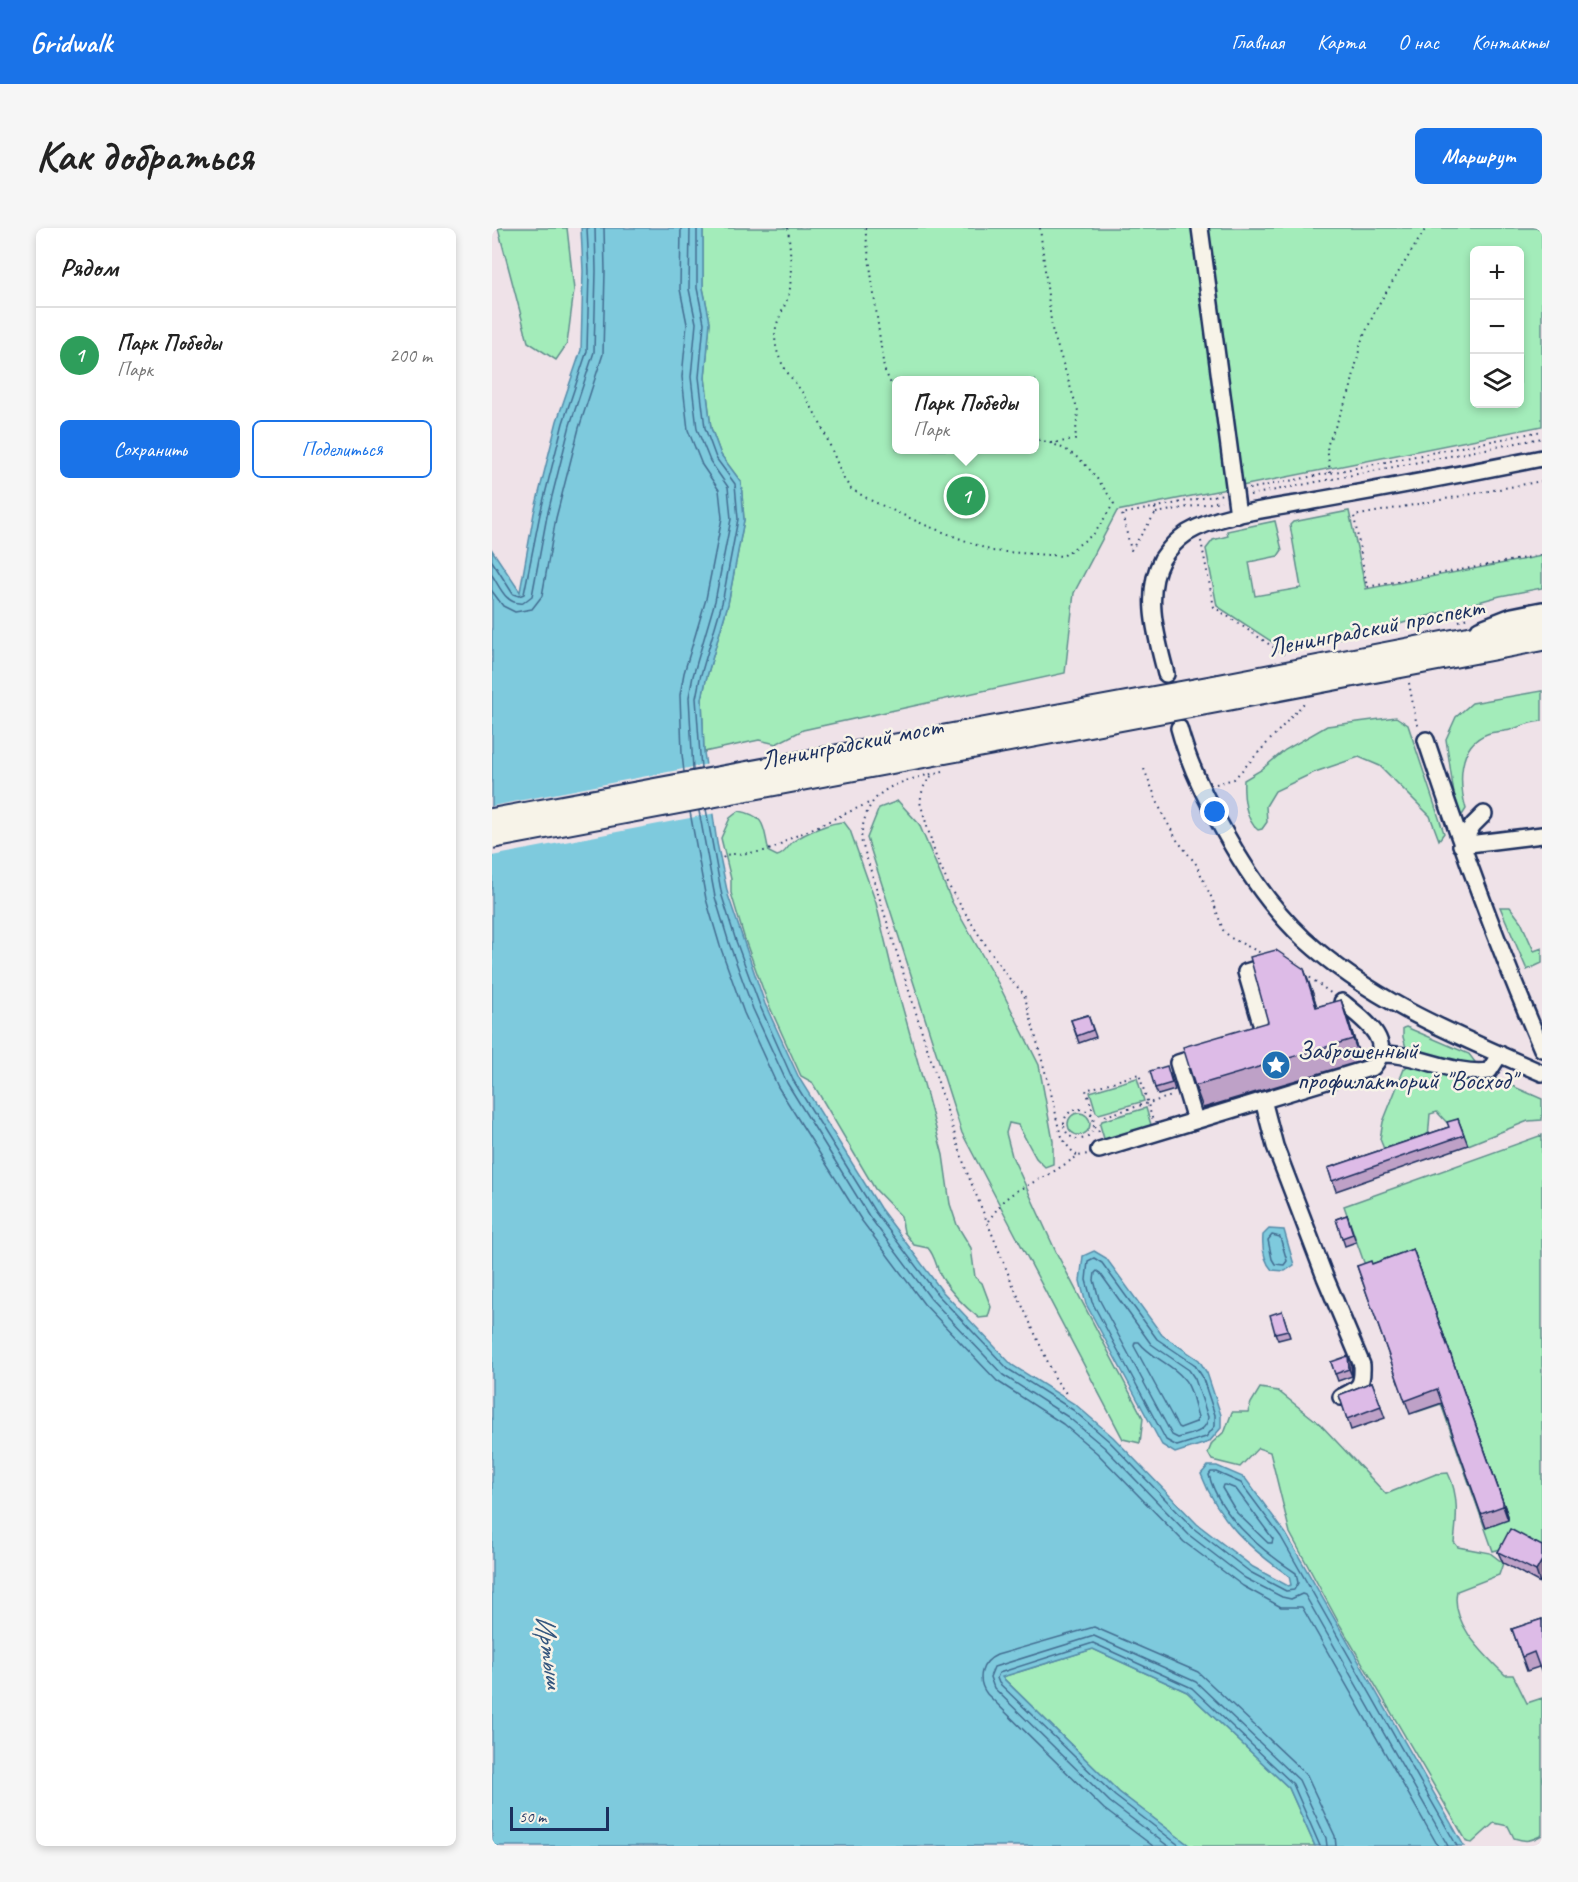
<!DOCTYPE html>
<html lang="ru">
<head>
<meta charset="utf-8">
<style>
  :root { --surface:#fff; --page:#f6f6f6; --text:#222; --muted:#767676; --line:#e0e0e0; --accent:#1a73e8 }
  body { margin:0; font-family:Caveat,sans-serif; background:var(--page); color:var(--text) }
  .controls { position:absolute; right:18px; top:18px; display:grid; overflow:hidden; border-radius:9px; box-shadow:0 3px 9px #0003 }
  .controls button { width:54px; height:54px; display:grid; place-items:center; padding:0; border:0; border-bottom:2px solid var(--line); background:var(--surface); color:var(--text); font:30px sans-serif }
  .scale { position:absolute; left:18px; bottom:15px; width:99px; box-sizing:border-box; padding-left:6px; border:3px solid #1b2f5e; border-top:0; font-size:16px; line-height:21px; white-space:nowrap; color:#1b2f5e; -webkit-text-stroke:4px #f7f3e8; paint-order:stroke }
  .you { position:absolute; left:723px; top:584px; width:21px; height:21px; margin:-15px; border:4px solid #fff; border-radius:50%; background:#1a73e8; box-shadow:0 0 0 9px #1a73e833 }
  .badge { display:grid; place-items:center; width:39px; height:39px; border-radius:50%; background:var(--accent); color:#fff; font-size:20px; font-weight:700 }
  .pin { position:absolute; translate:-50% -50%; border:3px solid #fff; box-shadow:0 2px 6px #0006 }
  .popup { position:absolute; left:400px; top:148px; width:147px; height:78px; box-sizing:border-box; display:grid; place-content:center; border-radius:9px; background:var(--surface); filter:drop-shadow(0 2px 4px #0005); font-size:20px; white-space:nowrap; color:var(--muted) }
  .popup b { font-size:22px; color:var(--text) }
  .popup::after { content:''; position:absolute; left:50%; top:100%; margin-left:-12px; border:12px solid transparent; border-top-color:var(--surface) }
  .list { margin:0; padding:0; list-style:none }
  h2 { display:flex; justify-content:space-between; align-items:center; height:78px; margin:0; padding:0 24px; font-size:26px }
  h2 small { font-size:20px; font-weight:400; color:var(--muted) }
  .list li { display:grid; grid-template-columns:39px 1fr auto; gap:18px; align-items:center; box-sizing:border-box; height:96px; padding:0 24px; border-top:2px solid var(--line) }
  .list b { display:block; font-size:22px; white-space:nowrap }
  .list p { margin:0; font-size:20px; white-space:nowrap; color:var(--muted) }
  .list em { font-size:20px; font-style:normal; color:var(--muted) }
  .actions { display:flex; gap:12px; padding:18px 24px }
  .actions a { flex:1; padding:14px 0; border:2px solid var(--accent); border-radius:9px; text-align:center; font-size:21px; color:var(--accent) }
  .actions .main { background:var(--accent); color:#fff }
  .icon { flex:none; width:33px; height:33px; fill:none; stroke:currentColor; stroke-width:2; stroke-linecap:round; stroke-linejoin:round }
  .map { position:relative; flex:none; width:1050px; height:1618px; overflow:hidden; border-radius:9px }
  header { display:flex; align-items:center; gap:36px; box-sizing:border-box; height:84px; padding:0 30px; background:var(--accent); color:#fff }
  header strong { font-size:28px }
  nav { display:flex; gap:33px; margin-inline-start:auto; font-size:21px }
  .intro { display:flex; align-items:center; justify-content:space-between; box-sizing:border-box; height:144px; padding:0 36px }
  h1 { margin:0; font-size:42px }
  .button { padding:15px 27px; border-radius:9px; background:var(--accent); color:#fff; font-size:21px; font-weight:700 }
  main { display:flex; gap:36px; padding:0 36px }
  aside { flex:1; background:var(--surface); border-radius:9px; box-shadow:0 3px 9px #0003 }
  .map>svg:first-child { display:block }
</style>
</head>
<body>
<header>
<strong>Gridwalk</strong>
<nav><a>Главная</a><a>Карта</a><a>О нас</a><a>Контакты</a></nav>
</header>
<div class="intro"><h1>Как добраться</h1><a class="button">Маршрут</a></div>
<main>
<aside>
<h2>Рядом<small></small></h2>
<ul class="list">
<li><span class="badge" style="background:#2e9e5b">1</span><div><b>Парк Победы</b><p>Парк</p></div><em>200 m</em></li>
</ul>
<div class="actions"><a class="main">Сохранить</a><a>Поделиться</a></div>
</aside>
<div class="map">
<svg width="1050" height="1618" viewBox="0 0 1050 1618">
  <rect width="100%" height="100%" fill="#efe2e8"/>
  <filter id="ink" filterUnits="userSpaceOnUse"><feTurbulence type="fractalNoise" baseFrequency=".0167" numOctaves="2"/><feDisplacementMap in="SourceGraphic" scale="12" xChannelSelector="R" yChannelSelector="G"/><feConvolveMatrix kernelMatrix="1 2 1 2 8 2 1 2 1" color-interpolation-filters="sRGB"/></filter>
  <g filter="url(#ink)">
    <!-- green -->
    <path fill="#a3ecba" stroke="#5f8e8c" stroke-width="1.5" fill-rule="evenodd" d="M6 0H75L82 62 75 116 64 132 36 114Z
      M211 0H1050V198L625 283 582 365 573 445 311 502 284 516 267 512 212 524 210 471 214 452 236 376 252 292 249 254 229 227 219 200 213 149 218 94 211 60ZM982 22H1028V176H982ZM405 152H543V222H405Z
      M857 283 874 361 1050 328V360L1008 368 911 395 794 423 725 378 714 321 721 312 736 308 735 303 783 293 790 322 786 328 757 334 763 368 809 360 798 297 801 294Z
      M1050 463V493C1037 494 1030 498 1018 502 1011 504 1002 503 995 506 965 517 967 556 974 581L969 589 962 566 954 511 964 489 980 475Z
      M904 489 916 497 952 605 947 612 938 588 888 538 867 529 823 544 783 563 774 578 775 594 770 601 766 602C753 592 751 567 752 552L769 542 793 522 835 498Z
      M406 573 427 596 460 674 506 755 547 837 561 913V936L553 939 544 930 526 897 517 895 514 905 520 928 564 1024 651 1190 648 1215 631 1211 470 905 375 610 387 580Z
      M247 583C275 588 271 600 277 624L285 628C294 626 295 618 302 613 313 605 339 594 352 594L358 602 384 675 400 742 432 856 451 927 458 976 465 997 479 1020 483 1049 490 1055 499 1079 496 1089 487 1090C473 1079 460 1066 450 1050 444 1040 444 1029 436 1020L422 1017 412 1004 409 988 383 961 320 854 309 848 276 775 253 712 239 665V651L229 610 238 590Z
      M1008 679H1018L1029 694 1042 723 1050 720V735L1035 742Z
      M914 799 977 826 989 842 985 848 992 855 1002 850 1050 871V892L1036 893 976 917 945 884 938 886 936 911 892 921 888 911 891 894 912 841 920 834 922 824 914 820 911 809V800Z
      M645 850 652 873 607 886 604 884 598 864Z
      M654 880 660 900 613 914 608 897 610 893Z
      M576 896a11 11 0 1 1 22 0a11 11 0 1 1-22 0Z
      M1050 907V1355L1020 1318 1001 1323 949 1176 925 1184 852 978Z
      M768 1160 786 1163 828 1196 894 1266 944 1246 956 1245C967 1267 965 1290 962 1314L966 1319 998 1325 1011 1335 1007 1347 965 1363C958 1395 992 1426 1013 1447H1021L1035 1475 1050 1470V1607C1039 1613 1034 1614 1022 1610L1016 1598 1002 1595 980 1615 975 1614 848 1397 798 1305 778 1224 766 1220 748 1239 720 1232 716 1225 720 1215 733 1203 740 1184H756L759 1175Z
      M601 1421 695 1464 797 1560 823 1618H698L627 1564 510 1449Z"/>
    <!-- water -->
    <path fill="#7ecadd" stroke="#568caa" stroke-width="1.5" d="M89 0H211V60L218 94 213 150 219 200 229 227 249 254 252 292 236 376 214 452 210 471 212 524 225 615 236 667 273 776 307 850 388 980 450 1063 520 1137 584 1177 621 1209 705 1296 761 1339 796 1358 799 1357 797 1348C757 1320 727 1293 709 1246L716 1238H725L753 1250 794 1306 972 1618H823L797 1560 695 1464 601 1421 510 1449 627 1564 698 1618H0V322L28 364 42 285 65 193 89 122 91 43Z
      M777 1001 792 1002 802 1037 793 1043 780 1042C772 1033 770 1019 771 1007Z
      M602 1023 614 1030 670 1107 707 1132 715 1145 729 1187V1200L717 1214 683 1225 670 1217 594 1076 588 1053 591 1028Z"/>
    <!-- pier -->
    <path fill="#efe2e8" d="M217 536 224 585 0 628V578Z"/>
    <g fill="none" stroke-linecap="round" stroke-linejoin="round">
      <!-- shore -->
      <path stroke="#436d91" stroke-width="1.5" d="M189 0 188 61 195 96 190 149 196 202 210 237 227 262 230 290 214 371 192 445 188 467 190 526 192 544
        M198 0 197 61 204 95 199 149 205 201 218 233 236 259 239 291 223 373 201 448 197 469 201 542
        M205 0V60L212 95 207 149 213 200 224 230 243 256 246 291 230 375 208 450 204 470 209 541
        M0 333 21 366 27 368 32 366 48 286 71 195 95 123 97 43 95 0
        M0 347C8 359 14 377 31 375L40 368 55 288 78 197 102 124 104 43 103 0
        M0 363 11 378 23 384 40 381 50 368 64 290 87 200 111 126 113 43 112 0
        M214 581 230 668 244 713 268 778 301 852 383 984 445 1066 516 1141 581 1182 617 1213 701 1300 758 1344 794 1363 802 1362 806 1355 804 1345C769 1322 728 1289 717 1247L719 1244H724L749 1255 789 1309 965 1618
        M207 583 223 669 237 715 261 781 295 855 377 988 439 1071 511 1147 576 1189 612 1219 697 1307 753 1350 790 1369 799 1371 810 1366 813 1367 956 1618
        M198 584 214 671 228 718 252 785 286 859 370 993 432 1076 505 1153 571 1196 605 1225 692 1314 751 1358 789 1379H810L946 1618
        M780 1007 788 1009 795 1033 792 1037 783 1036 780 1031 776 1012Z
        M602 1030 610 1035 665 1111 702 1136 710 1148 723 1187V1198L714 1209 685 1218 674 1212 600 1074 594 1052 596 1033Z
        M605 1043 608 1045 659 1116 697 1142 703 1151 716 1189C715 1205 698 1206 686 1210L680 1207 607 1071 602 1052 603 1045Z
        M643 1114H647C659 1130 679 1135 691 1150 700 1159 702 1177 706 1189L704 1194 688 1200 686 1199 642 1118Z
        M734 1257 744 1261 781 1311 780 1315H776L745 1285 730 1260 731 1257Z
        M661 1618 612 1581 495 1466C484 1451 489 1434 505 1427L602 1399 706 1444 814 1546 843 1608 844 1618
        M676 1618 618 1574 502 1460 498 1449 502 1439 602 1408 704 1454 807 1552 834 1610 835 1618
        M688 1618 623 1568 507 1455 505 1450 507 1445 601 1415 700 1460 801 1556 828 1618"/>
      <!-- minor casing -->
      <g stroke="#1b2f5e" stroke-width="20">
        <path id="minor" d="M708 0 746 287
          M987 401 1020 388 1050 382
          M674 446C665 410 651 367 670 331 676 322 686 311 695 305 730 284 787 280 827 272 901 259 976 245 1050 230
          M687 500C697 537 714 572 733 605 754 643 780 681 812 711 881 774 966 808 1050 845
          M934 512C969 617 1006 720 1050 821
          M969 617 1050 607
          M969 617 981 597 992 586
          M766 811 773 809 754 744 780 736
          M889 826C925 825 962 848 997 843L1008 826
          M771 872 783 918 833 1049 870 1137C871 1158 867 1161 849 1169
          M703 892 686 835 715 826
          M607 922 881 839C904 812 869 790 850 774"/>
      </g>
      <!-- major casing -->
      <g stroke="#1b2f5e" stroke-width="24">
        <path id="major" d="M727 457 1050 395
          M730 473 1050 412"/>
      </g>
      <!-- path -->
      <path stroke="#1b2f5e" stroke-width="2" stroke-dasharray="1.5 4.5" stroke-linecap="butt" d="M296 0C298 19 300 41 298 60 296 77 283 91 283 108 284 141 307 154 320 180 333 203 342 228 352 251L359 261 378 272 433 297 500 323 571 328 603 305 622 275C599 241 586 220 543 211
        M373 0 392 141 402 162 405 163
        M548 0 560 101 586 183 583 212 559 215
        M838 245 835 218 858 163 869 114 885 79 934 0
        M1050 253 862 288 875 359 1050 327
        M757 261 1050 203
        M758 267 1050 210
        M663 280V286L639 322 630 286 731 266
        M664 285 729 273
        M709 313 722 379 793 427
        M967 393 978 389
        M917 455 924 493 927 499
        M652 541 670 585 685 612 704 636 721 673 731 702 739 710 769 725
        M451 543C406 555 373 557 369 612L474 942 520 1055 564 1152 576 1168
        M445 546 438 549 431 560 428 574 444 629 459 662 487 707 515 748 532 766 563 880C565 898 570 917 586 928
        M724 556 742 551 813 474
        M231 630 233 627C254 624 279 627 295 612L379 574
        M813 746 840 766
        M572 896a15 15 0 1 1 30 0a15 15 0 1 1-30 0Z
        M599 886 601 883 594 862 647 846 661 893
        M613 888 680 868
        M602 899 606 901 608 908
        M496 993 512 972 524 963 556 947 586 928 596 926"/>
      <!-- minor -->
      <use href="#minor" stroke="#f7f3e8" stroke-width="15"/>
      <!-- major -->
      <use href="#major" stroke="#f7f3e8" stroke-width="20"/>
      <!-- major-bridge casing -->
      <g stroke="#1b2f5e" stroke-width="24" stroke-linecap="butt">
        <path id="major-bridge" d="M0 591 727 457
          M0 610 730 473"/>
      </g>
      <!-- major-bridge -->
      <use href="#major-bridge" stroke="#f7f3e8" stroke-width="20"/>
    </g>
    <!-- wall -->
    <path fill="#bea1c7" stroke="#1b2f5e" stroke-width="1.5" d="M820 763 825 779 849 772 857 794 869 833 711 880 703 858 776 794Z
      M596 787 604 809 587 815 579 792Z
      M678 845 683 862 666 867 663 860Z
      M966 891 976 917 844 963 836 940 957 899Z
      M855 987 864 1014 853 1018 844 991Z
      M921 1021 1016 1288V1292L994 1300 950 1175 918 1186 865 1038 880 1036Z
      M790 1083 798 1109 786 1112 783 1105Z
      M839 1134 859 1135 860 1148 846 1153Z
      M880 1154 893 1190 859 1202 847 1167Z
      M1050 1318 1048 1355 1011 1335 1006 1324Z
      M1050 1391 1047 1439 1035 1443 1020 1401Z"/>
    <!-- shaded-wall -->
    <path fill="#9b83a2" stroke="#1b2f5e" stroke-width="1.5" d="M812 741 820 763 831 801 824 779Z
      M849 772 857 794 869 833 861 811Z
      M921 1021 1016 1288V1292L1011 1278Z
      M856 1128 859 1135 860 1148 857 1141Z
      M1050 1332V1351L1048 1355 1044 1343Z"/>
    <!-- building -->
    <path fill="#ddbbe7" stroke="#1b2f5e" stroke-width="1.5" d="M784 722 812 741 824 779 849 772 861 811 703 858 691 819 776 794 758 729Z
      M596 787 601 802 585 808 579 792Z
      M675 838 680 855 663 860 658 843Z
      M966 891 972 907 840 953 836 940 957 899 955 894Z
      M855 987 861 1006 850 1010 844 991Z
      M921 1021 1011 1274V1278L989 1286 945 1161 913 1173 865 1038 879 1033 880 1036Z
      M790 1083 796 1102 783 1105 778 1087Z
      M856 1128 857 1141 843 1146 839 1134Z
      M880 1154 889 1178 855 1191 847 1167Z
      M1018 1301 1050 1318V1332L1044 1343 1006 1324Z
      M1050 1391V1446L1042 1424 1030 1429 1020 1401Z"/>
  </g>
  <!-- icons -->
  <defs>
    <g id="sight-disc" transform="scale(1.5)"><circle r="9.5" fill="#1f6fb2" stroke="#f7f3e8"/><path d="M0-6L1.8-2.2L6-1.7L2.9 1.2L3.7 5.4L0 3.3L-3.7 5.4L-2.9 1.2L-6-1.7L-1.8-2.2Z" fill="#fff"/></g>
  </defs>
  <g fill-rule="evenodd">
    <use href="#sight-disc" x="784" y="837"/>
  </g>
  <g text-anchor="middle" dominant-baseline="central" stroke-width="5" stroke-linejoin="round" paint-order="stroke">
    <!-- street labels -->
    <g font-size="26" fill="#1b2f5e" stroke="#f7f3e8">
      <text transform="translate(884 399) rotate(-11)">Ленинградский проспект</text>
      <text transform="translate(360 515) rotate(-11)">Ленинградский мост</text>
    </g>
    <!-- poi labels -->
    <g font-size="26" fill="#1b2f5e" stroke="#f7f3e8" text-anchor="start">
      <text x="805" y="822">Заброшенный<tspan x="805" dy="30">профилакторий "Восход"</tspan></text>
    </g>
    <!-- water labels -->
    <g font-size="27" font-style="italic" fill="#34567e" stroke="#f7f3e8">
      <text transform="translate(58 1423) rotate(81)">Иртыш</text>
    </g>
  </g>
</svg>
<div class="controls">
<button>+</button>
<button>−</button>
<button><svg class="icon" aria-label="layers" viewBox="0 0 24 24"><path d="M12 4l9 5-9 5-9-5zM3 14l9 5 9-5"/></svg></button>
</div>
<div class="scale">50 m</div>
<div class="you"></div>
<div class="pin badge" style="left:474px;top:268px;background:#2e9e5b">1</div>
<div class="popup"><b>Парк Победы</b>Парк</div>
</div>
</main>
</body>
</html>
